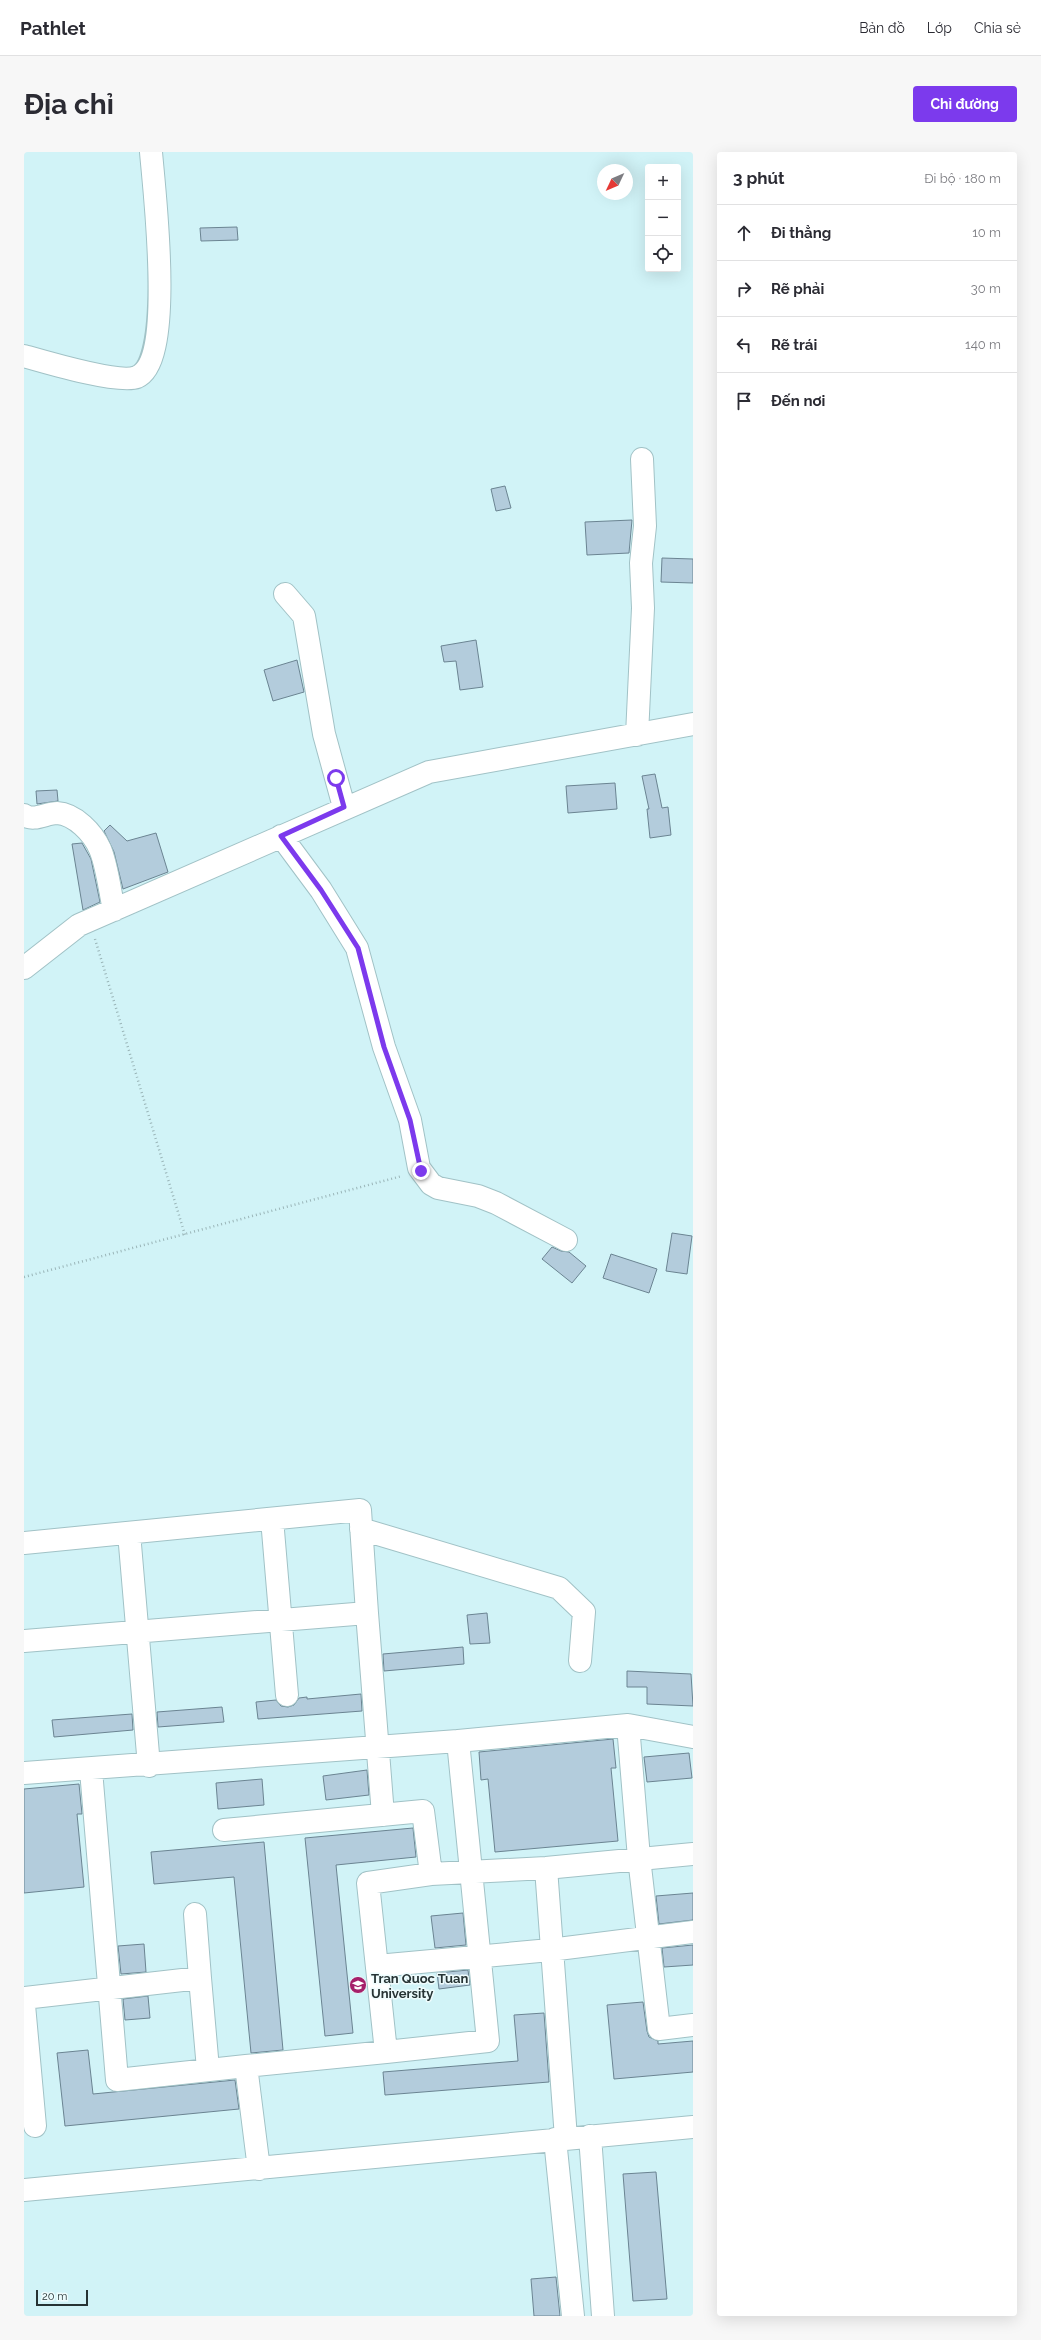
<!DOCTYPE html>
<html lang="vi">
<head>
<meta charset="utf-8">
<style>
  :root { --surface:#fff; --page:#f7f7f7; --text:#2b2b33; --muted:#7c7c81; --line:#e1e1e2; --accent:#7c3aed }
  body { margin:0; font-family:Raleway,sans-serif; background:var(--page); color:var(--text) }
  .controls { position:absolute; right:12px; top:12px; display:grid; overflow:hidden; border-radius:4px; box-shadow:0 4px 16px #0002 }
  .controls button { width:36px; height:36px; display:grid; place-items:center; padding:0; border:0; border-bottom:1px solid var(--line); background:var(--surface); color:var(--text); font:20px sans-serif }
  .compass { position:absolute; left:573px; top:12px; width:36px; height:36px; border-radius:50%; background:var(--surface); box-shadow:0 4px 16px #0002; rotate:226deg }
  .scale { position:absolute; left:12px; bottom:10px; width:52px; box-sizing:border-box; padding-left:4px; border:2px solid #263334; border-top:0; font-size:11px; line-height:14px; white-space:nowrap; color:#263334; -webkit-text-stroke:3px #eefcfd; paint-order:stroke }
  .stop { position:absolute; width:12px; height:12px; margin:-9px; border:3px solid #7c3aed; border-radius:50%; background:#fff }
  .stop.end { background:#7c3aed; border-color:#fff; box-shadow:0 1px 4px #0008 }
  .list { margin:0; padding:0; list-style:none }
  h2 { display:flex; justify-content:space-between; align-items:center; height:52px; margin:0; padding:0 16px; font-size:17px }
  h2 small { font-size:13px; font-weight:400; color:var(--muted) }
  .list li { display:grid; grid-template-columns:26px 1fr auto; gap:12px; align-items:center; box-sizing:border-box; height:56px; padding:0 16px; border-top:1px solid var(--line) }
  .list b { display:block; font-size:15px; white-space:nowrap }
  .list em { font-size:13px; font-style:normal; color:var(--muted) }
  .icon { flex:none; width:22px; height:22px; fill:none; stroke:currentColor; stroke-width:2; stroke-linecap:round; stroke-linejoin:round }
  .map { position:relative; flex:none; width:669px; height:2164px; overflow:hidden; border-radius:4px }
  header { display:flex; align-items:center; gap:24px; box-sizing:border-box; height:56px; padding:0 20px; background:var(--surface); border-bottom:1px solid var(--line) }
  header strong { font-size:19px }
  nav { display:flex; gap:22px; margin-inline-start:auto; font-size:14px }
  .intro { display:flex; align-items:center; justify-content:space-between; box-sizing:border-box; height:96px; padding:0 24px }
  h1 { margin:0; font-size:28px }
  .button { padding:10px 18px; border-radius:4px; background:var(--accent); color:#fff; font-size:14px; font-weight:700 }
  main { display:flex; gap:24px; padding:0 24px }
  aside { flex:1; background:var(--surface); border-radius:4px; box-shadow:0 4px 16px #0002 }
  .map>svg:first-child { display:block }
</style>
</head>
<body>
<header>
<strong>Pathlet</strong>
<nav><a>Bản đồ</a><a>Lớp</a><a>Chia sẻ</a></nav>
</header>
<div class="intro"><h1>Địa chỉ</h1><a class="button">Chỉ đường</a></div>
<main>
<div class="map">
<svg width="669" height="2164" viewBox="0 0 669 2164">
  <rect width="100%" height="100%" fill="#d1f3f7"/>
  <!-- building -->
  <path fill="#b3ccdc" stroke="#6b8492" d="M213 75 214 88 177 89 176 76Z
    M481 334 487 356 472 359 467 337Z
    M608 368 605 401 563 403 561 370Z
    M638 406 669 407V431L637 430Z
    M452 488 459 535 436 538 432 509 420 510 417 494Z
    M273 508 280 540 249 549 240 518Z
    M631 622 638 656 644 655 647 683 626 686 623 657H625L618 624Z
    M591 631 593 657 544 661 542 634Z
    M33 638 34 649 13 652 12 639Z
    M86 673 103 689 132 681 144 720 99 737 90 700 80 679Z
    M58 691 67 707 76 750 59 758 48 692Z
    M648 1081 668 1084 663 1122 642 1119Z
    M528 1095 537 1099 545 1100 562 1114 548 1131 518 1107Z
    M587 1102 633 1117 625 1141 579 1126Z
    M463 1461 466 1491 446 1492 443 1463Z
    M439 1495 440 1512 360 1519 359 1502Z
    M603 1519 667 1522 669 1554 623 1552V1535H603Z
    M337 1542 338 1559 234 1567 232 1550 252 1548 257 1554 264 1555 270 1553 275 1546 283 1545V1547Z
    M198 1555 200 1570 134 1575 133 1560Z
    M108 1562 109 1578 30 1585 28 1568Z
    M589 1587 592 1616H587L594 1689 471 1700 464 1627 457 1628 455 1600Z
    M665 1601 668 1626 623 1630 620 1605Z
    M343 1618 345 1643 302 1648 299 1624Z
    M238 1627 240 1653 194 1657 192 1631Z
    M55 1632 58 1662H53L60 1735 0 1741V1637Z
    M389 1676 392 1705 312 1713 329 1881 301 1884 281 1686Z
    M240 1690 259 1898 227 1901 210 1725 130 1732 127 1700Z
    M669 1741V1768L635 1772 632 1744Z
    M439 1761 442 1793 411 1796 407 1764Z
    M120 1792 122 1820 97 1822 94 1794Z
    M669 1793V1813L640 1815 638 1796Z
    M444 1818 446 1833 415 1837 413 1821Z
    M124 1844 126 1866 101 1868 99 1847Z
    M619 1850 623 1879 625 1885 634 1889V1892L669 1889V1920L590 1927 583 1853Z
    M520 1861 525 1930 361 1943 359 1920 494 1909 490 1863Z
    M64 1898 69 1942 211 1928 215 1957 41 1974 33 1901Z
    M632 2020 643 2147 609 2149 599 2022Z
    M532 2125 536 2164H510L507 2127Z"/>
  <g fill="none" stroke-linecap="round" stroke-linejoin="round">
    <!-- minor casing -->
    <g stroke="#a1c2c6" stroke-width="24">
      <path id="minor" d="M0 204C21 210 95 232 113 225 151 209 130 37 127 0
        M261 442 280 464 300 582 320 655
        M613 583 619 456 617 411 621 374 618 307
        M0 663C10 670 22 661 33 661 51 662 69 681 76 697 83 713 86 740 90 758
        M257 684 297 738 333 796 360 895 386 968 395 1016 407 1032 414 1036 454 1044 472 1051 542 1088
        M0 816 55 773 405 620 669 572
        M248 1367 263 1543
        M337 1377 535 1436 560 1460 556 1509
        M105 1381 125 1614
        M0 1391 336 1358 343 1461
        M0 1489 343 1461 359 1663
        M604 1573 615 1706 635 1877 669 1873
        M434 1589C444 1689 454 1789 464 1889L362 1900 344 1731 407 1722 522 1716 669 1702
        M67 1618 93 1928 222 1914 235 2017
        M0 1621 434 1589 604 1573 669 1585
        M200 1678 399 1659 407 1722
        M522 1716 542 1986
        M171 1762 176 1826
        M353 1814 526 1798 669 1780
        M0 1846 176 1826 184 1917
        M0 1853 11 1974
        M222 1914 362 1900
        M566 1984 579 2164
        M531 1987 549 2164
        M0 2038 669 1975"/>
    </g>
    <!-- path -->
    <path stroke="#9ab5b8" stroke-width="2.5" stroke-dasharray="1 3" stroke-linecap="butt" d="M71 787 161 1083
      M0 1125 378 1024"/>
    <!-- minor -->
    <use href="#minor" stroke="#fff" stroke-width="22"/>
  </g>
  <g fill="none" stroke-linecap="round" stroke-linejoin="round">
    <!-- route -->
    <path stroke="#7c3aed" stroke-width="5" d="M312 626 320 655 257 684 297 738 334 796 360 895 386 968 397 1019"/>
  </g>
  <!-- icons -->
  <defs>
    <g id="university-disc" transform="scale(0.9)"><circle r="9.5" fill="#a51f6a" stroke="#eefcfd"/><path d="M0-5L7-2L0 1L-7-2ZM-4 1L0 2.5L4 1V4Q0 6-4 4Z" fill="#fff"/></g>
  </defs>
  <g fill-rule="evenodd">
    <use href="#university-disc" x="334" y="1833"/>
  </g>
  <g text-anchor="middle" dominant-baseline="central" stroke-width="3" stroke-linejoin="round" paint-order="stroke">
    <!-- poi labels -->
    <g font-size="13" font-weight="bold" fill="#263334" stroke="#eefcfd" text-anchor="start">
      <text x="347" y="1826">Tran Quoc Tuan<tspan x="347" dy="15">University</tspan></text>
    </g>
  </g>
</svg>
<div class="controls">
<button>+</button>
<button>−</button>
<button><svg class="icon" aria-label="locate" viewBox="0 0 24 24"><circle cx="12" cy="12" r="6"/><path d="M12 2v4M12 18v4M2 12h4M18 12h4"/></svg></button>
</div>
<svg class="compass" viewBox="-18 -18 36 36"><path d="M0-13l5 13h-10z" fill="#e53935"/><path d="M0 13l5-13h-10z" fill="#7c7c81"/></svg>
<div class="scale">20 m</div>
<div class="stop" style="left:312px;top:626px"></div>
<div class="stop end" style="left:397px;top:1019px"></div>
</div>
<aside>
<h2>3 phút<small>Đi bộ · 180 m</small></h2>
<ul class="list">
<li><svg class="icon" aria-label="ahead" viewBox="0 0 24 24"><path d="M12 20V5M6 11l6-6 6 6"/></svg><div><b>Đi thẳng</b></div><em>10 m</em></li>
<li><svg class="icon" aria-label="right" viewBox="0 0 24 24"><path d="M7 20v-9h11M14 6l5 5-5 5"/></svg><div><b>Rẽ phải</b></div><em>30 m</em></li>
<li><svg class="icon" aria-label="left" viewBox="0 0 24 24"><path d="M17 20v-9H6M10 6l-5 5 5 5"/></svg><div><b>Rẽ trái</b></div><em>140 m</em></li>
<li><svg class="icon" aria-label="arrive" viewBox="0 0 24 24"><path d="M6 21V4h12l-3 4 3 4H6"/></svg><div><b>Đến nơi</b></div></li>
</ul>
</aside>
</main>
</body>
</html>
